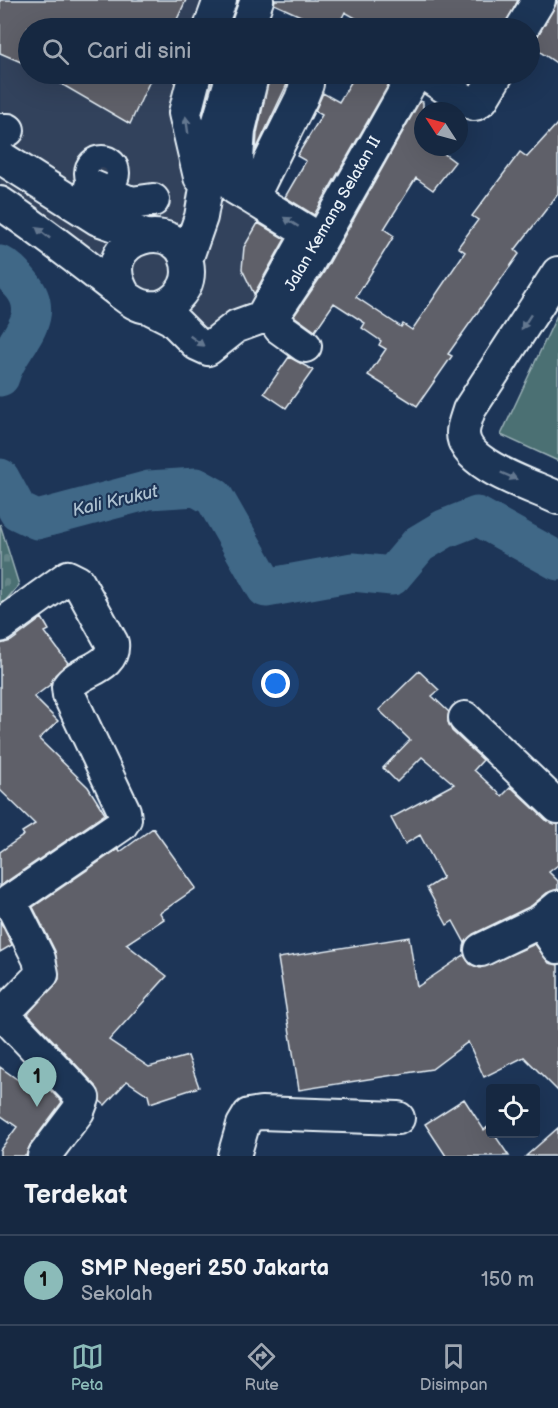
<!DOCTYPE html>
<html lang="id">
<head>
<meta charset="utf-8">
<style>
  :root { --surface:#162841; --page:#23344c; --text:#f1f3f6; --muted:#9ea6b1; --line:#35445a; --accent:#8bbbb9 }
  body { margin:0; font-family:"Balsamiq Sans",sans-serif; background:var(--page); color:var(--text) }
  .controls { position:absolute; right:18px; bottom:18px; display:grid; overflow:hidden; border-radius:6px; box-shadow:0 6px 24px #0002 }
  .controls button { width:54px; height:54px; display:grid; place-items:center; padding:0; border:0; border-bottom:2px solid var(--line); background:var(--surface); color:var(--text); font:30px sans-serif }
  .compass { position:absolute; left:414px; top:102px; width:54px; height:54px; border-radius:50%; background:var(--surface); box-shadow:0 6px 24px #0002; rotate:306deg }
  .you { position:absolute; left:276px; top:684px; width:21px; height:21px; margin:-15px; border:4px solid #fff; border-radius:50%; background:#1a73e8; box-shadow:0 0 0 9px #1a73e833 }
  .badge { display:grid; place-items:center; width:39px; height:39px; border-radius:50%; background:var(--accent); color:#111; font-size:20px; font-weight:700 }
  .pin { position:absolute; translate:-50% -50px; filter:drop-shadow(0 2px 3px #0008) }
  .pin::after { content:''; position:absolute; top:32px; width:21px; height:18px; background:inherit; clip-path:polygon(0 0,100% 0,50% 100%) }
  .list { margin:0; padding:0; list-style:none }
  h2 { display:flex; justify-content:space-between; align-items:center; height:78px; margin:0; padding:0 24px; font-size:26px }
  h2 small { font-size:20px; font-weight:400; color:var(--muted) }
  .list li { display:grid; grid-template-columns:39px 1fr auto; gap:18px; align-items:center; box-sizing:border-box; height:90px; padding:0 24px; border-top:2px solid var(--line) }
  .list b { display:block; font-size:22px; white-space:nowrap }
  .list p { margin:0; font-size:20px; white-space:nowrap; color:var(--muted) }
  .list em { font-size:20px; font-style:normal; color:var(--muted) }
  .icon { flex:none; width:33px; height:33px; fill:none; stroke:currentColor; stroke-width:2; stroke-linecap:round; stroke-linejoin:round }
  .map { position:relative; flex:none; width:558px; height:1156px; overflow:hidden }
  .search { position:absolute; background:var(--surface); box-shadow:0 6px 24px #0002; left:18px; right:18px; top:18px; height:66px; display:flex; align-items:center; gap:15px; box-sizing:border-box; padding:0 21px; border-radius:33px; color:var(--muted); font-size:22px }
  .sheet { height:168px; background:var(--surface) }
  nav { display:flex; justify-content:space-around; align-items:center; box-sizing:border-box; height:84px; border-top:2px solid var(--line); background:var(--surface); font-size:16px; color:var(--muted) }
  nav a { display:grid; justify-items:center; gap:3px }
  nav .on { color:var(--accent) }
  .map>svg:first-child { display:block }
</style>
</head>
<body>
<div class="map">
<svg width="558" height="1156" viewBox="0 0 558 1156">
  <defs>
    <pattern id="cemetery-stones" width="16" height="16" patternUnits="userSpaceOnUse" patternTransform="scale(1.5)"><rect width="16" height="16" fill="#4b7073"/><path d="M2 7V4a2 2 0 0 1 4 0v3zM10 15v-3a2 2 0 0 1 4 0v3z" fill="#658588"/></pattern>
  </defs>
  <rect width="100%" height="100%" fill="#1d3557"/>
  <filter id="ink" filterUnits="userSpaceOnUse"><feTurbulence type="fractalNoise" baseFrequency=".0167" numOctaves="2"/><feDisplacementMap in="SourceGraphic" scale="12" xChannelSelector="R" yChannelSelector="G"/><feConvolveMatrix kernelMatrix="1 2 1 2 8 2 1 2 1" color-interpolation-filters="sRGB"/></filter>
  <g filter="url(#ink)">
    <!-- built -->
    <path fill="#31425c" d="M0 0H267L253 28H28V74H320L257 192 318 224 244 332 201 366 86 269 0 224Z"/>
    <!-- green -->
    <path fill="#4b7073" stroke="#9ab0b6" stroke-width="1.5" d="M558 313V461L501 435Z"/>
    <!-- cemetery -->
    <path fill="url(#cemetery-stones)" stroke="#9ab0b6" stroke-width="1.5" d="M0 524 19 585 0 607Z"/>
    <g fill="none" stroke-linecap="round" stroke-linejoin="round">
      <!-- river -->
      <path stroke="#406887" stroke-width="39" d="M0 265C10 270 14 276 21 284 51 319 9 343 0 377
        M0 478 18 511 37 520 149 490 196 487 214 497 266 588 353 572 392 576 419 544 444 529 477 516 558 561"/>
    </g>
    <!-- building -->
    <path fill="#5f6069" stroke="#e8f1f8" stroke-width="1.5" d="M0 0H186L173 28H28V65L0 53Z
      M275 0H518L504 28H373L345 12 337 28H327L274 4Z
      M558 0V64L530 45 537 37Z
      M44 74H153L130 124Z
      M267 74H288V82L256 150 257 133 268 84Z
      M356 74H375L390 82 314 215 285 197 306 161 297 156 322 115 315 111 323 93 339 102Z
      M420 101 423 102V147H435L455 162 433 190 416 178 384 229 394 236 356 297 401 327 403 324 412 330 465 252 458 247 478 220 472 216 520 152 527 157 558 123V194L515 250 519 254 448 354 452 356 417 406 368 375 386 349 379 345 381 341 362 328 365 323 334 303 315 331 294 316 324 272Z
      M258 223 285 239 254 294 242 269 244 247Z
      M289 357 313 370 286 408 264 393Z
      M42 618 49 630 45 632 68 663 55 675 51 684 34 697 58 721 39 739 88 787 105 814 0 886V852L24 835 22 832 35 824 0 790V644L11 641Z
      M419 671 439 690 432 696 449 712 448 722 452 731 483 760 474 770 502 796 511 787 546 820 558 824V865L549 872 558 881V889L547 893 531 906 473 934 465 943 453 921 447 925 427 888 443 878 420 835 405 844 391 818 454 784 422 757 397 782 383 768 410 740 379 710Z
      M153 828 196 888 160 913 164 919 126 944 167 976 109 1040 149 1067 188 1056 199 1087 150 1103 148 1095 127 1081 105 1105 100 1101 96 1086 28 1014 59 979 55 951 33 907 118 849 120 852Z
      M0 921 12 945 0 952Z
      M409 937 417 987 464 955 470 964 480 968 535 944 549 963 558 965V1091L524 1057 484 1077 468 1042 432 1069 299 1090 278 958Z
      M0 1067 39 1095 46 1086 62 1102 30 1145 26 1156H0V1150L17 1127 0 1115Z
      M464 1099 484 1130 489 1126 490 1134H494L509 1156H446L425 1124Z
      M558 1128V1156H526Z"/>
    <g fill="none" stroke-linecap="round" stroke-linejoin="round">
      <!-- minor casing -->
      <g stroke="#e8f1f8" stroke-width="36">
        <path id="minor" d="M210 28 220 0
          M247 28 257 0
          M522 28 539 0
          M195 74 185 113 200 177
          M425 74 466 101 475 104 482 99 497 74
          M251 80 239 130 235 188 252 198
          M0 130H8
          M0 157 98 219 146 236
          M91 173a11 11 0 1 1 22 0a11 11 0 1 1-22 0Z
          M91 186 131 203 153 200
          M0 203C42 231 81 262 121 293 129 299 137 306 148 307 168 310 188 292 188 272 188 210 86 235 125 296
          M186 260 201 217 216 131 233 74
          M558 273 469 410C467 417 463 426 463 433 463 466 534 486 558 498
          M150 308 172 319 197 344 208 349 237 326 262 317 309 233 252 198 301 99 307 84 305 74
          M305 346 280 328 274 319V314L308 263 415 74
          M0 626 68 577 78 582 112 643C115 669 80 669 68 687L69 695 124 811 125 819 121 825 10 901 39 959 42 974 3 1014 83 1098 78 1111 44 1156
          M465 718 558 807
          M541 921 558 947
          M481 950 541 921 558 907
          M234 1156 243 1125 249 1115 261 1113 398 1118"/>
      </g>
      <!-- minor -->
      <use href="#minor" stroke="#1d3557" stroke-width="32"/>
    </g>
    <!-- one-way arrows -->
    <defs><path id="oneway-solid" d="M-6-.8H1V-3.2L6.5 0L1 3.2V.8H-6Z" transform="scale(1.5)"/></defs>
    <g fill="#64778f">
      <use href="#oneway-solid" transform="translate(187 125) rotate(-98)"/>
      <use href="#oneway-solid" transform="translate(291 222) rotate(-148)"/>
      <use href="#oneway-solid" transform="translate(43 233) rotate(-142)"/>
      <use href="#oneway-solid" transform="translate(526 322) rotate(123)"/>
      <use href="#oneway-solid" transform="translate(197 341) rotate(36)"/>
      <use href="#oneway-solid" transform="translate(509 476) rotate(23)"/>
    </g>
  </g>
  <g text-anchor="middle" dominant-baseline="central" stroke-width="4.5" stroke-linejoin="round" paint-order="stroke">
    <!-- street labels -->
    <g font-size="16" fill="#e8f1f8" stroke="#1d3557">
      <text transform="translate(333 214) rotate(-60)">Jalan Kemang Selatan II</text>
    </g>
    <!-- water labels -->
    <g font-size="18" font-style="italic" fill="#adc1d0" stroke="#1d3557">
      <text transform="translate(115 501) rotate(-13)">Kali Krukut</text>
    </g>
  </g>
</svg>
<div class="controls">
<button><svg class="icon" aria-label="locate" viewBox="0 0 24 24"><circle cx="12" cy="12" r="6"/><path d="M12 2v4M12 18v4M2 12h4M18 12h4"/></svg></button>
</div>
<svg class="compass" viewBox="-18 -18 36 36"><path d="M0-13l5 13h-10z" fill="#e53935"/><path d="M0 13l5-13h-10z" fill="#9ea6b1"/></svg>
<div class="you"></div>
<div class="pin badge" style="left:37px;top:1107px">1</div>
<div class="search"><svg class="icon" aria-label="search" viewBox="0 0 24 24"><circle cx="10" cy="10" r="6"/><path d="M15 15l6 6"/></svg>Cari di sini</div>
</div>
<section class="sheet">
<h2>Terdekat<small></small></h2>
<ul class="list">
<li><span class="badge">1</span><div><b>SMP Negeri 250 Jakarta</b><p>Sekolah</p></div><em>150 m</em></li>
</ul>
</section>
<nav>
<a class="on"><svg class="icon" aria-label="map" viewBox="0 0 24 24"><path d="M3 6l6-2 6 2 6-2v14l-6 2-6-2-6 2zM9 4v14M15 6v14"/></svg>Peta</a>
<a><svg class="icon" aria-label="directions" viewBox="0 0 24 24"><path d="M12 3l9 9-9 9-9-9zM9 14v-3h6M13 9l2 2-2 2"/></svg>Rute</a>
<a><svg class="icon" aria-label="saved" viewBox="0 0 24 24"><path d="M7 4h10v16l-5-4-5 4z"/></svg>Disimpan</a>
</nav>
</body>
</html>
